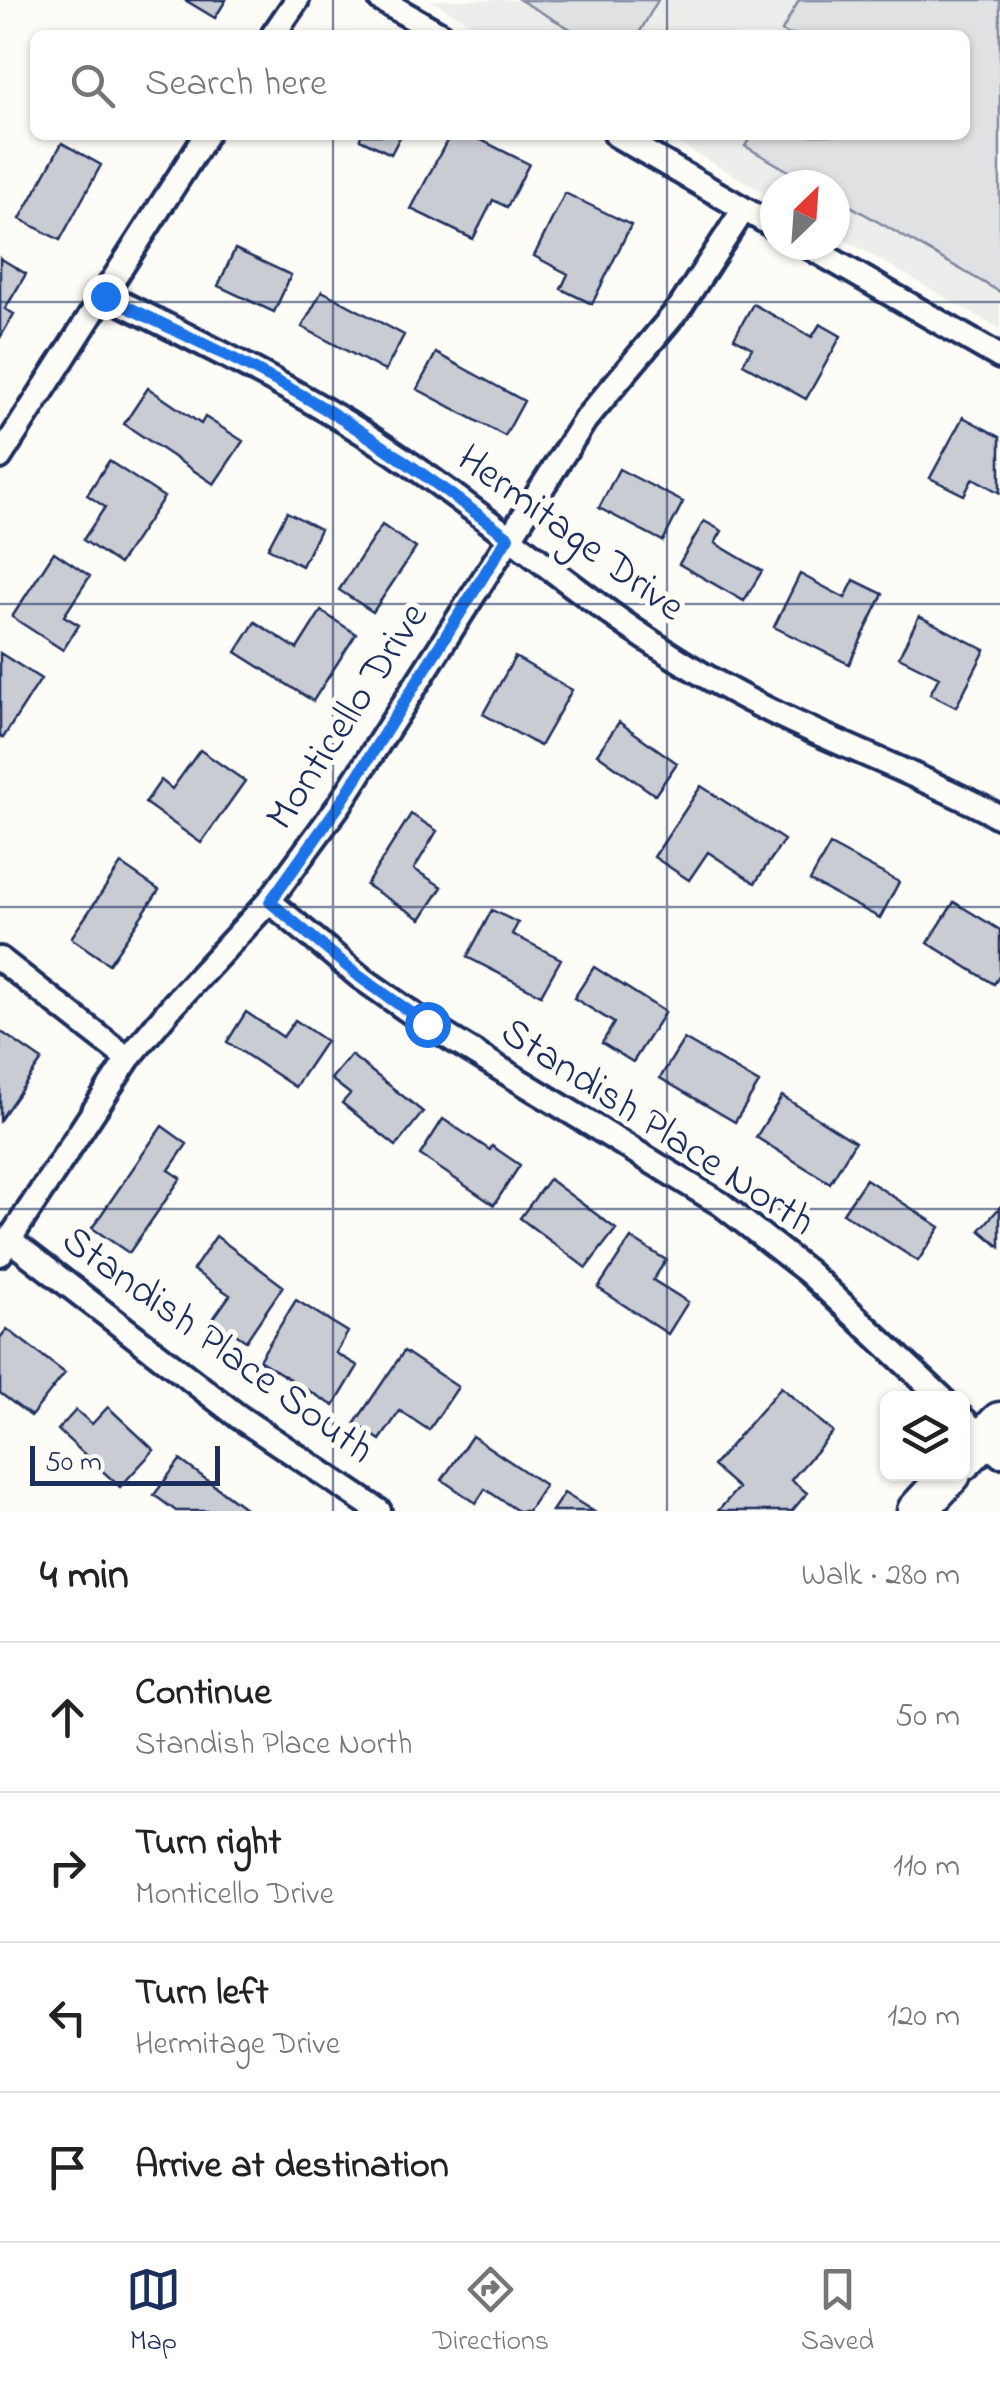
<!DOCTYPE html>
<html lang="en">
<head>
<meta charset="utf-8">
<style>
  :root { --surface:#fff; --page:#f2f2f2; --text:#222; --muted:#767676; --line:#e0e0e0; --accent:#1b2f5e }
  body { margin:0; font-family:"Indie Flower",sans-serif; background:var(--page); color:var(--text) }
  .controls { position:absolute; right:30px; bottom:30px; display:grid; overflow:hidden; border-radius:15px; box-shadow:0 2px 8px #0004 }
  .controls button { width:90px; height:90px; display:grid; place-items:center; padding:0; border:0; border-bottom:2px solid var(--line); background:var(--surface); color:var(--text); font:50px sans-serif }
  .compass { position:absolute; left:760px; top:170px; width:90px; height:90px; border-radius:50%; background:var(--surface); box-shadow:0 2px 8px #0004; rotate:25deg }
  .scale { position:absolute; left:30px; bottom:25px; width:190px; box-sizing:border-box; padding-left:10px; border:5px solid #1b2f5e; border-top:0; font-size:28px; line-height:35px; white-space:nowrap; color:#1b2f5e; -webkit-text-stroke:8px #fdfcf7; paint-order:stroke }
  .stop { position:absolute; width:30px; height:30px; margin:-22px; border:8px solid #1a73e8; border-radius:50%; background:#fff }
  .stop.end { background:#1a73e8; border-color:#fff; box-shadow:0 2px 10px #0008 }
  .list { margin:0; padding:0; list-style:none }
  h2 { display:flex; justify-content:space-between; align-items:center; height:130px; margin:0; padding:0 40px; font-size:42px }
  h2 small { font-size:32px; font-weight:400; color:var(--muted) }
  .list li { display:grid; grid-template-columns:65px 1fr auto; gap:30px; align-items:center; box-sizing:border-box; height:150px; padding:0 40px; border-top:2px solid var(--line) }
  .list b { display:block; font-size:38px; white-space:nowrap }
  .list p { margin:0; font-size:32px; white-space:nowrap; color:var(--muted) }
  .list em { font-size:32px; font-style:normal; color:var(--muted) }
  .icon { flex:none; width:55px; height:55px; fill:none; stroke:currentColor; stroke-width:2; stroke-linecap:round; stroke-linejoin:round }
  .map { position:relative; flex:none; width:1000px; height:1511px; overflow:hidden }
  .search { position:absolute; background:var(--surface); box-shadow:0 2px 8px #0004; left:30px; right:30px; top:30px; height:110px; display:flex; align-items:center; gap:25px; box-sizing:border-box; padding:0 35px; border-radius:15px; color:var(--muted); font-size:38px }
  .sheet { height:730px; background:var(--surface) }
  nav { display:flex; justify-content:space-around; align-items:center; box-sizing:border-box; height:140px; border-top:2px solid var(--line); background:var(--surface); font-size:28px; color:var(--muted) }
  nav a { display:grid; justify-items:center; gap:5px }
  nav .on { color:var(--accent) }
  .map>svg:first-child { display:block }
</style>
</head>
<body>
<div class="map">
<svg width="1000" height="1511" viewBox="0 0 1000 1511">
  <rect width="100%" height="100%" fill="#fdfcf7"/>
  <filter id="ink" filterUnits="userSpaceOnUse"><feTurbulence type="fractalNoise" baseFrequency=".01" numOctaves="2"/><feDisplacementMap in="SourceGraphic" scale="20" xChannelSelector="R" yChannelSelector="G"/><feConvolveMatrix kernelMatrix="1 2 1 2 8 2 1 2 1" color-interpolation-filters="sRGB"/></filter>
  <g filter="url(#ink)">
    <!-- built -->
    <path fill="#edeeec" d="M430 0H1000V329L835 234V185H775V199L664 135H965V35H491Z"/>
    <!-- green -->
    <path fill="#e0e1e3" stroke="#7e88a0" stroke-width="2.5" d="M520 0H658L638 35H581Z
      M799 0H1000V292L835 197V185H813L745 146 752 135H965V35H789L782 31Z"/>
    <!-- building -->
    <path fill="#c9ccd3" stroke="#1b2f5e" stroke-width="2.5" d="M185 0H226L215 18Z
      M361 135H401L391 154 360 139Z
      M450 135H471L529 164 507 207 493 200 473 239 411 209Z
      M62 143 101 165 60 240 20 219Z
      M565 193 631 225 592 304 561 289 568 274 534 256Z
      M235 249 291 275 274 312 218 286Z
      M0 258 26 274 5 309 14 314 0 338Z
      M322 291 404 335 385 371 302 327Z
      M753 304 812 337 820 324 841 336 806 399 743 364 752 348 734 338Z
      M436 353 524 401 505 436 417 389Z
      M148 388 201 424 205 417 243 441 214 484 124 424Z
      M963 417 1000 437V493L973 478 964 495 930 478Z
      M109 461 164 497 119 564 83 540 105 507 87 495Z
      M619 469 683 502 663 541 599 508Z
      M287 512 320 529 302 566 268 548Z
      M704 521 722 531 715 543 762 571 744 601 679 564Z
      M382 525 416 548 373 612 339 590Z
      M54 552 90 576 64 616 79 625 63 650 12 617Z
      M800 574 845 598 854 580 883 594 849 664 774 627Z
      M321 611 356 634 313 701 236 652 255 622 297 649Z
      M919 616 985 650 956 707 930 694 939 677 899 657Z
      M0 653 41 679 3 738 0 736Z
      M515 657 572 690 540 746 483 714Z
      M619 722 677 763 655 795 597 754Z
      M200 750 245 781 201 843 145 803 161 780 172 789Z
      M701 786 784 840 755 883 708 852 689 880 654 857Z
      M411 814 437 831 414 869 442 887 421 919 366 885Z
      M830 845 899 882 880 918 810 881Z
      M121 864 159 890 109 964 71 938Z
      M954 902 1000 930V975L994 984 928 943Z
      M492 910 518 923 512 934 561 959 541 995 467 957Z
      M594 967 665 1012 633 1062 602 1043 614 1023 574 998Z
      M246 1012 283 1037 295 1020 326 1041 295 1087 227 1042Z
      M0 1031 42 1060 0 1120Z
      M684 1039 759 1083 735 1122 660 1078Z
      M351 1055 423 1112 396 1146 342 1103 350 1094 331 1079Z
      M782 1096 855 1142 830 1183 756 1137Z
      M443 1119 490 1150 492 1146 520 1165 494 1205 420 1155Z
      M162 1126 187 1144 169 1170 181 1178 129 1253 92 1228Z
      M549 1179 616 1229 586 1268 520 1218Z
      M866 1179 940 1227 918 1261 843 1213Z
      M1000 1207V1247L980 1230Z
      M216 1236 283 1286 246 1341 213 1319 230 1295 193 1270Z
      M631 1238 666 1260 653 1280 688 1302 668 1334 598 1288Z
      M296 1300 348 1332 336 1353 358 1366 334 1406 259 1360Z
      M7 1329 65 1373 31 1416 0 1393V1338Z
      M404 1351 458 1387 429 1430 400 1411 380 1440 355 1423Z
      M781 1387 833 1432 791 1480 807 1493 792 1511H718L738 1488 713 1466Z
      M108 1407 154 1450 120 1487 58 1430 76 1410 92 1424Z
      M472 1436 545 1485 528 1511H518L485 1489 476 1503 442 1480Z
      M180 1460 246 1509 244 1511H176L154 1495Z
      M564 1493 593 1511H552Z"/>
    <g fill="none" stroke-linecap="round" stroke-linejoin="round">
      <!-- minor casing -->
      <g stroke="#1b2f5e" stroke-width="30">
        <path id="minor" d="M381 0 442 35
          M273 35 297 0
          M616 135 775 227
          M806 245 1000 357
          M105 295C210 347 314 397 410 464 514 536 609 622 719 684 809 735 909 768 1000 817
          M0 457 206 135
          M269 901 360 977 427 1024 721 1204 808 1272 942 1398
          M0 959 128 1059
          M10 1240 239 1417 379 1511
          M0 1254 128 1059 173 1005 269 901 340 804 585 420 681 306 744 209
          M962 1418 1000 1455"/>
      </g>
      <!-- primary casing -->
      <g stroke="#1b2f5e" stroke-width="45">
        <path id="primary" d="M962 1461 1000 1422
          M917 1511 951 1474"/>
      </g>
      <!-- minor -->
      <use href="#minor" stroke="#fdfcf7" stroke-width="22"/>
      <!-- primary -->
      <use href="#primary" stroke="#fdfcf7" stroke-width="38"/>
    </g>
  </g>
  <g fill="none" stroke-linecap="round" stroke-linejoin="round" filter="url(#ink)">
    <!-- route -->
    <path stroke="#1a73e8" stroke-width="12" d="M105 296C186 336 269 373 345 421 401 457 455 497 508 537L340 804 270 902 360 977 427 1024"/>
  </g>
  <!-- grid -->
  <path fill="none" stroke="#1b2f5e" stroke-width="2.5" stroke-opacity="0.55" d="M333 0V35M667 0V35M333 135V1511M667 135V1511M0 302H1000M0 604H1000M0 907H1000M0 1209H1000"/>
  <g text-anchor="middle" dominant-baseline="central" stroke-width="10" stroke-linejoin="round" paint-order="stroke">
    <!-- street labels -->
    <g font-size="42" fill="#1b2f5e" stroke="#fdfcf7">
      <text transform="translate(570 534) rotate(36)">Hermitage Drive</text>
      <text transform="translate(348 717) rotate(-57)">Monticello Drive</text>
      <text transform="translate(657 1128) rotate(33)">Standish Place North</text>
      <text transform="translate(217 1346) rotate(36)">Standish Place South</text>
    </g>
  </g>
</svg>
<div class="controls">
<button><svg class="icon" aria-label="layers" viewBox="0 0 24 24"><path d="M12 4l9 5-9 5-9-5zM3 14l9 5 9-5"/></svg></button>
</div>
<svg class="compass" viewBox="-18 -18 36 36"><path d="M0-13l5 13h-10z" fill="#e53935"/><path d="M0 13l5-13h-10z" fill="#767676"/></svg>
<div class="scale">50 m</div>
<div class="stop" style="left:427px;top:1024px"></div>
<div class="stop end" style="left:105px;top:296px"></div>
<div class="search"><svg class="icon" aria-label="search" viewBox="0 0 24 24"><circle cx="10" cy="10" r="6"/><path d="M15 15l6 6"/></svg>Search here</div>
</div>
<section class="sheet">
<h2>4 min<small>Walk · 280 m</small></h2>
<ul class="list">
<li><svg class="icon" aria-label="ahead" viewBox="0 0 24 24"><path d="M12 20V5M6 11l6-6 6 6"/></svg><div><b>Continue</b><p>Standish Place North</p></div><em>50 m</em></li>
<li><svg class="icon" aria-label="right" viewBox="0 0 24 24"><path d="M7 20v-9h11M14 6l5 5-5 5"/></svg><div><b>Turn right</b><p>Monticello Drive</p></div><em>110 m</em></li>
<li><svg class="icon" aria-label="left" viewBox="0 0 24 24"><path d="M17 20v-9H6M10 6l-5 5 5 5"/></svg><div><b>Turn left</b><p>Hermitage Drive</p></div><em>120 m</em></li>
<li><svg class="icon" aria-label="arrive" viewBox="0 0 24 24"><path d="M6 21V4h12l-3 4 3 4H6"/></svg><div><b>Arrive at destination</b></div></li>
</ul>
</section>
<nav>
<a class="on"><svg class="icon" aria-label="map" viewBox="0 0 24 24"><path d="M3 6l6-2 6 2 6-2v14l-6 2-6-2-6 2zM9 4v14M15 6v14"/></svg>Map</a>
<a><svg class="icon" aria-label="directions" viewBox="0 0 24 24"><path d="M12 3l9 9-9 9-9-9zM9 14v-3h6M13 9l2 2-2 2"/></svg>Directions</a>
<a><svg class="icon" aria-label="saved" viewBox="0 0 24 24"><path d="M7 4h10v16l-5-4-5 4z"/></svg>Saved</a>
</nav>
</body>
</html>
